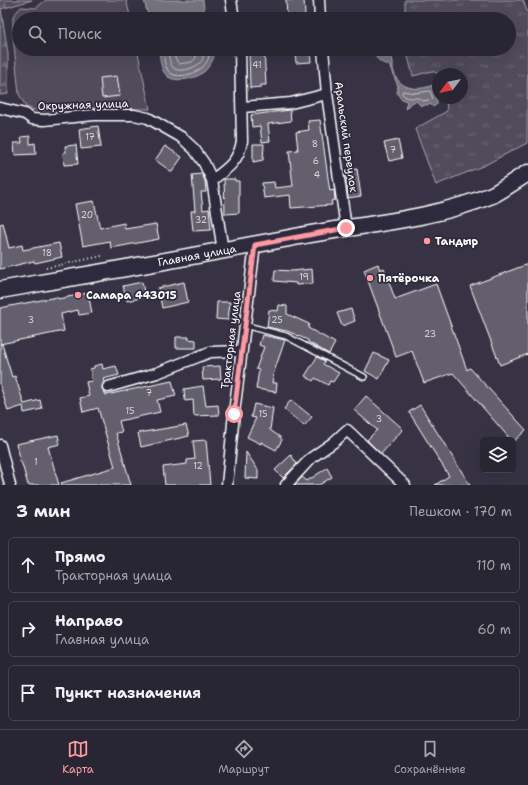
<!DOCTYPE html>
<html lang="ru">
<head>
<meta charset="utf-8">
<style>
  :root { --surface:#292634; --page:#353240; --text:#f1f3f6; --muted:#a5a5ac; --line:#45434f; --accent:#ff9aa2 }
  body { margin:0; font-family:"Shantell Sans",sans-serif; background:var(--page); color:var(--text) }
  .controls { position:absolute; right:12px; bottom:12px; display:grid; overflow:hidden; border-radius:6px; box-shadow:0 4px 16px #0002 }
  .controls button { width:36px; height:36px; display:grid; place-items:center; padding:0; border:0; border-bottom:1px solid var(--line); background:var(--surface); color:var(--text); font:20px sans-serif }
  .compass { position:absolute; left:432px; top:68px; width:36px; height:36px; border-radius:50%; background:var(--surface); box-shadow:0 4px 16px #0002; rotate:238deg }
  .stop { position:absolute; width:12px; height:12px; margin:-9px; border:3px solid #ff9aa2; border-radius:50%; background:#fff }
  .stop.end { background:#ff9aa2; border-color:#fff; box-shadow:0 1px 4px #0008 }
  .list { margin:0; padding:0; list-style:none }
  h2 { display:flex; justify-content:space-between; align-items:center; height:52px; margin:0; padding:0 16px; font-size:17px }
  h2 small { font-size:13px; font-weight:400; color:var(--muted) }
  .list li { display:grid; grid-template-columns:26px 1fr auto; gap:12px; align-items:center; box-sizing:border-box; height:56px; margin:0 8px 8px; padding:0 8px; border:1px solid var(--line); border-radius:6px }
  .list b { display:block; font-size:15px; white-space:nowrap }
  .list p { margin:0; font-size:13px; white-space:nowrap; color:var(--muted) }
  .list em { font-size:13px; font-style:normal; color:var(--muted) }
  .icon { flex:none; width:22px; height:22px; fill:none; stroke:currentColor; stroke-width:2; stroke-linecap:round; stroke-linejoin:round }
  .map { position:relative; flex:none; width:528px; height:485px; overflow:hidden }
  .search { position:absolute; background:var(--surface); box-shadow:0 4px 16px #0002; left:12px; right:12px; top:12px; height:44px; display:flex; align-items:center; gap:10px; box-sizing:border-box; padding:0 14px; border-radius:22px; color:var(--muted); font-size:15px }
  .sheet { height:244px; background:var(--surface) }
  nav { display:flex; justify-content:space-around; align-items:center; box-sizing:border-box; height:56px; border-top:1px solid var(--line); background:var(--surface); font-size:11px; color:var(--muted) }
  nav a { display:grid; justify-items:center; gap:2px }
  nav .on { color:var(--accent) }
  .map>svg:first-child { display:block }
</style>
</head>
<body>
<div class="map">
<svg width="528" height="485" viewBox="0 0 528 485">
  <defs>
    <pattern id="grass-tufts" width="24" height="20" patternUnits="userSpaceOnUse"><rect width="24" height="20" fill="#514c5c"/><path d="M3 7l-1-3M5 7V3M7 7l1-3M15 17l-1-3M17 17v-4M19 17l1-3" fill="none" stroke="#6b6774"/></pattern>
    <pattern id="forest-firs" width="22" height="20" patternUnits="userSpaceOnUse"><rect width="22" height="20" fill="#514c5c"/><path d="M5 1l3.5 6h-7zM16 11l3.5 6h-7z" fill="#6b6774"/></pattern>
  </defs>
  <rect width="100%" height="100%" fill="#373345"/>
  <filter id="ink" filterUnits="userSpaceOnUse"><feTurbulence type="fractalNoise" baseFrequency=".025" numOctaves="2"/><feDisplacementMap in="SourceGraphic" scale="8" xChannelSelector="R" yChannelSelector="G"/><feConvolveMatrix kernelMatrix="1 2 1 2 8 2 1 2 1" color-interpolation-filters="sRGB"/></filter>
  <g filter="url(#ink)">
    <!-- grass -->
    <path fill="url(#grass-tufts)" stroke="#a8a6ae" d="M405 0H523L528 14 527 143 485 165 436 185 415 129 447 111 446 98H462V74H439L432 71 413 76 406 49H509V19H405Z"/>
    <!-- forest -->
    <path fill="url(#forest-firs)" stroke="#a8a6ae" d="M0 0H32L1 9 8 54V94L0 95Z"/>
    <!-- garden -->
    <path fill="#514c5c" stroke="#a8a6ae" d="M46 0H126L131 19H19V49H137L150 109 78 108 38 111 26 107 19 94 13 36V16L21 7 36 8Z"/>
    <!-- water -->
    <path fill="#76737f" stroke="#adabb2" d="M144 0H203L205 19H149Z
      M159 49H209L214 57C211 64 207 70 201 74 193 79 175 83 167 76 160 69 160 58 159 49Z
      M371 49H391C391 54 392 57 393 62 393 64 393 66 393 68 396 89 417 92 433 85L436 91 437 104 433 107 430 104 421 106 416 101 411 103 405 109 407 101 401 99 397 93 398 86 389 65C380 64 375 57 371 49Z"/>
    <g fill="none" stroke-linecap="round" stroke-linejoin="round">
      <!-- shore -->
      <path stroke="#c8c7cc" stroke-width="1" d="M163 49C164 57 164 67 170 73 176 78 191 75 197 71 203 68 207 63 209 57L206 49
        M168 49C169 56 169 66 175 69 182 73 202 66 203 58 204 56 201 52 201 49
        M174 49 175 58 179 64 192 62 196 58 195 49
        M403 91 414 93 430 91 433 99 423 101 418 98C412 98 405 99 402 93Z"/>
    </g>
    <!-- building -->
    <path fill="#635f6d" stroke="#fff" d="M286 0H304L305 15 287 17Z
      M249 49H264L266 85H261V87L250 88Z
      M310 51 311 62 296 63 295 52Z
      M117 76 120 96 102 98 100 78Z
      M290 110 291 121 268 124 270 141 262 142 260 126 252 127 251 115Z
      M320 120 329 185 330 191 334 190 335 200 331 201 332 205 291 208 290 195 264 198 262 183 274 182 275 188 293 186 289 151 298 150 296 132 309 130 308 121Z
      M98 126 101 147 81 149 79 129Z
      M30 136V144L35 143 36 154 15 155 14 143H22L21 137Z
      M398 140 402 158 389 161 384 143Z
      M253 144H264L263 160 253 162Z
      M76 145 78 164 64 165 63 153 66 152 65 146Z
      M165 146 182 157 172 172 155 160Z
      M357 169 361 196 348 198 347 188H348L345 171Z
      M202 174 205 181 206 192H201L203 210 209 209 211 230 193 231 191 211H195L192 175Z
      M224 179H235V181H239V213L225 214Z
      M94 201 100 228 124 223 125 229 156 224 159 239 111 248 110 241 83 246 75 204Z
      M3 223 9 248 22 245 23 250 59 243 62 257 35 263 34 261 0 269V224Z
      M378 264 380 270 384 268 395 299 436 284 467 370 470 368 526 430 513 442V440H511L453 373 424 383 412 351 396 357 364 270Z
      M528 264V354L500 365 470 286Z
      M312 269 313 284 296 285V283L274 281 275 270 292 271Z
      M142 282 145 297 127 301 123 286Z
      M184 282 188 302 162 308 158 288Z
      M88 293 92 313 79 315 78 310 61 314 64 331 0 344V308L57 297 58 299Z
      M217 302H230L228 320 216 319Z
      M279 305 287 306V314L309 324 308 328 335 343 329 354 308 342V340L287 331 267 327 269 310 278 311Z
      M351 309 355 321 342 326 337 313Z
      M262 335 285 340 274 372 272 383H277L276 392 256 389 259 370 256 369 264 347 259 345Z
      M176 337H189L188 339 196 340V348H176Z
      M0 344H2L12 377 15 376 24 404 40 400 42 409 24 413 23 406 8 411 0 385Z
      M374 353 389 360 379 379 365 371Z
      M317 357 325 361 323 364 339 373 333 382 330 381 328 385 315 378 313 381 305 376Z
      M102 364 103 369 116 366 119 375 103 379 104 382 102 388 106 395 172 381 176 396 157 400 160 412 119 421 122 432 116 433 131 485H62L61 483 115 467 98 408 83 412 80 398 89 396 86 382 92 381 90 369 94 368V366Z
      M220 366 221 379 203 380 202 367Z
      M203 386 206 406 218 405 219 415 194 416 193 400 185 401 184 389Z
      M366 396 403 429 381 454 367 440 377 430 354 410Z
      M291 400 312 417 304 426 284 409Z
      M254 404 273 408 270 430 280 437 282 440 276 450 261 442V444L247 437 256 418 251 417Z
      M420 405 470 485H435L449 476 409 412Z
      M186 425 189 436 141 447 138 433Z
      M58 435 60 444 48 447 59 485H28L22 464 19 459 20 457 16 444Z
      M206 440 210 485H165L163 467 187 464V460L195 459 193 441Z
      M246 452 258 470V479L245 478Z
      M291 455 297 464 283 478 275 470Z
      M327 468 332 477 319 485H295L302 477 307 481Z"/>
    <g fill="none" stroke-linecap="round" stroke-linejoin="round">
      <!-- service casing -->
      <g stroke="#fff" stroke-width="8">
        <path id="service" d="M244 325 286 336 364 377"/>
      </g>
      <!-- minor casing -->
      <g stroke="#fff" stroke-width="13">
        <path id="minor" d="M231 0 234 19
          M319 0 320 19
          M323 49 327 94 346 228
          M242 107 291 103 327 94
          M0 108 25 114 32 119 44 120 94 115H134L148 118 181 137 194 149 204 163 212 180
          M223 251 212 180C227 169 239 161 242 141L240 49
          M108 387 157 373 210 352 242 351
          M0 445 10 485
          M227 485 234 413 255 245
          M286 485 311 458 334 442 347 430 405 485"/>
      </g>
      <!-- primary casing -->
      <g stroke="#fff" stroke-width="19">
        <g id="primary">
          <path id="s1" d="M0 290C100 273 200 255 300 236 364 224 431 220 492 195 504 189 516 180 528 173"/>
        </g>
      </g>
      <!-- path -->
      <path stroke="#fff" stroke-width="2" stroke-dasharray="1 3" stroke-linecap="butt" d="M46 268 102 256"/>
      <!-- service -->
      <use href="#service" stroke="#2f2a3d" stroke-width="5"/>
      <!-- minor -->
      <use href="#minor" stroke="#2f2a3d" stroke-width="10"/>
      <!-- primary -->
      <use href="#primary" stroke="#2f2a3d" stroke-width="16"/>
    </g>
  </g>
  <g fill="none" stroke-linecap="round" stroke-linejoin="round" filter="url(#ink)">
    <!-- route -->
    <path stroke="#ff9aa2" stroke-width="5" d="M234 414 255 245 346 228"/>
  </g>
  <!-- markers -->
  <g fill="#ff9aa2" stroke="#2f2a3d" stroke-width="1.5">
    <circle cx="427" cy="241" r="4"/>
    <circle cx="370" cy="278" r="4"/>
    <circle cx="78" cy="295" r="4"/>
  </g>
  <g text-anchor="middle" dominant-baseline="central" stroke-width="3.5" stroke-linejoin="round" paint-order="stroke">
    <!-- number labels -->
    <g font-size="9" fill="#d8d7da">
      <text x="257" y="65">41</text>
      <text x="90" y="137">17</text>
      <text x="315" y="144">8</text>
      <text x="393" y="150">7</text>
      <text x="316" y="161">6</text>
      <text x="317" y="175">4</text>
      <text x="87" y="215">20</text>
      <text x="201" y="220">32</text>
      <text x="47" y="253">18</text>
      <text x="304" y="277">19</text>
      <text x="31" y="320">3</text>
      <text x="277" y="320">25</text>
      <text x="430" y="334">23</text>
      <text x="149" y="393">7</text>
      <text x="130" y="411">15</text>
      <text x="263" y="414">15</text>
      <text x="379" y="419">3</text>
      <text x="36" y="462">1</text>
      <text x="198" y="466">12</text>
    </g>
    <!-- street labels -->
    <g font-size="11" fill="#fff" stroke="#2f2a3d">
      <text transform="translate(83 105) rotate(-2)">Окружная улица</text>
      <text transform="translate(346 137) rotate(82)">Аральский переулок</text>
      <text stroke="none"><textPath href="#s1" startOffset="200">Главная улица</textPath></text>
      <text transform="translate(231 340) rotate(-83)">Тракторная улица</text>
    </g>
    <!-- poi labels -->
    <g font-size="11" font-weight="bold" fill="#fff" stroke="#2f2a3d" text-anchor="start">
      <text x="435" y="241">Тандыр</text>
      <text x="378" y="278">Пятёрочка</text>
      <text x="86" y="295">Самара 443015</text>
    </g>
  </g>
</svg>
<div class="controls">
<button><svg class="icon" aria-label="layers" viewBox="0 0 24 24"><path d="M12 4l9 5-9 5-9-5zM3 14l9 5 9-5"/></svg></button>
</div>
<svg class="compass" viewBox="-18 -18 36 36"><path d="M0-13l5 13h-10z" fill="#e53935"/><path d="M0 13l5-13h-10z" fill="#a5a5ac"/></svg>
<div class="stop" style="left:234px;top:414px"></div>
<div class="stop end" style="left:346px;top:228px"></div>
<div class="search"><svg class="icon" aria-label="search" viewBox="0 0 24 24"><circle cx="10" cy="10" r="6"/><path d="M15 15l6 6"/></svg>Поиск</div>
</div>
<section class="sheet">
<h2>3 мин<small>Пешком · 170 m</small></h2>
<ul class="list">
<li><svg class="icon" aria-label="ahead" viewBox="0 0 24 24"><path d="M12 20V5M6 11l6-6 6 6"/></svg><div><b>Прямо</b><p>Тракторная улица</p></div><em>110 m</em></li>
<li><svg class="icon" aria-label="right" viewBox="0 0 24 24"><path d="M7 20v-9h11M14 6l5 5-5 5"/></svg><div><b>Направо</b><p>Главная улица</p></div><em>60 m</em></li>
<li><svg class="icon" aria-label="arrive" viewBox="0 0 24 24"><path d="M6 21V4h12l-3 4 3 4H6"/></svg><div><b>Пункт назначения</b></div></li>
</ul>
</section>
<nav>
<a class="on"><svg class="icon" aria-label="map" viewBox="0 0 24 24"><path d="M3 6l6-2 6 2 6-2v14l-6 2-6-2-6 2zM9 4v14M15 6v14"/></svg>Карта</a>
<a><svg class="icon" aria-label="directions" viewBox="0 0 24 24"><path d="M12 3l9 9-9 9-9-9zM9 14v-3h6M13 9l2 2-2 2"/></svg>Маршрут</a>
<a><svg class="icon" aria-label="saved" viewBox="0 0 24 24"><path d="M7 4h10v16l-5-4-5 4z"/></svg>Сохранённые</a>
</nav>
</body>
</html>
